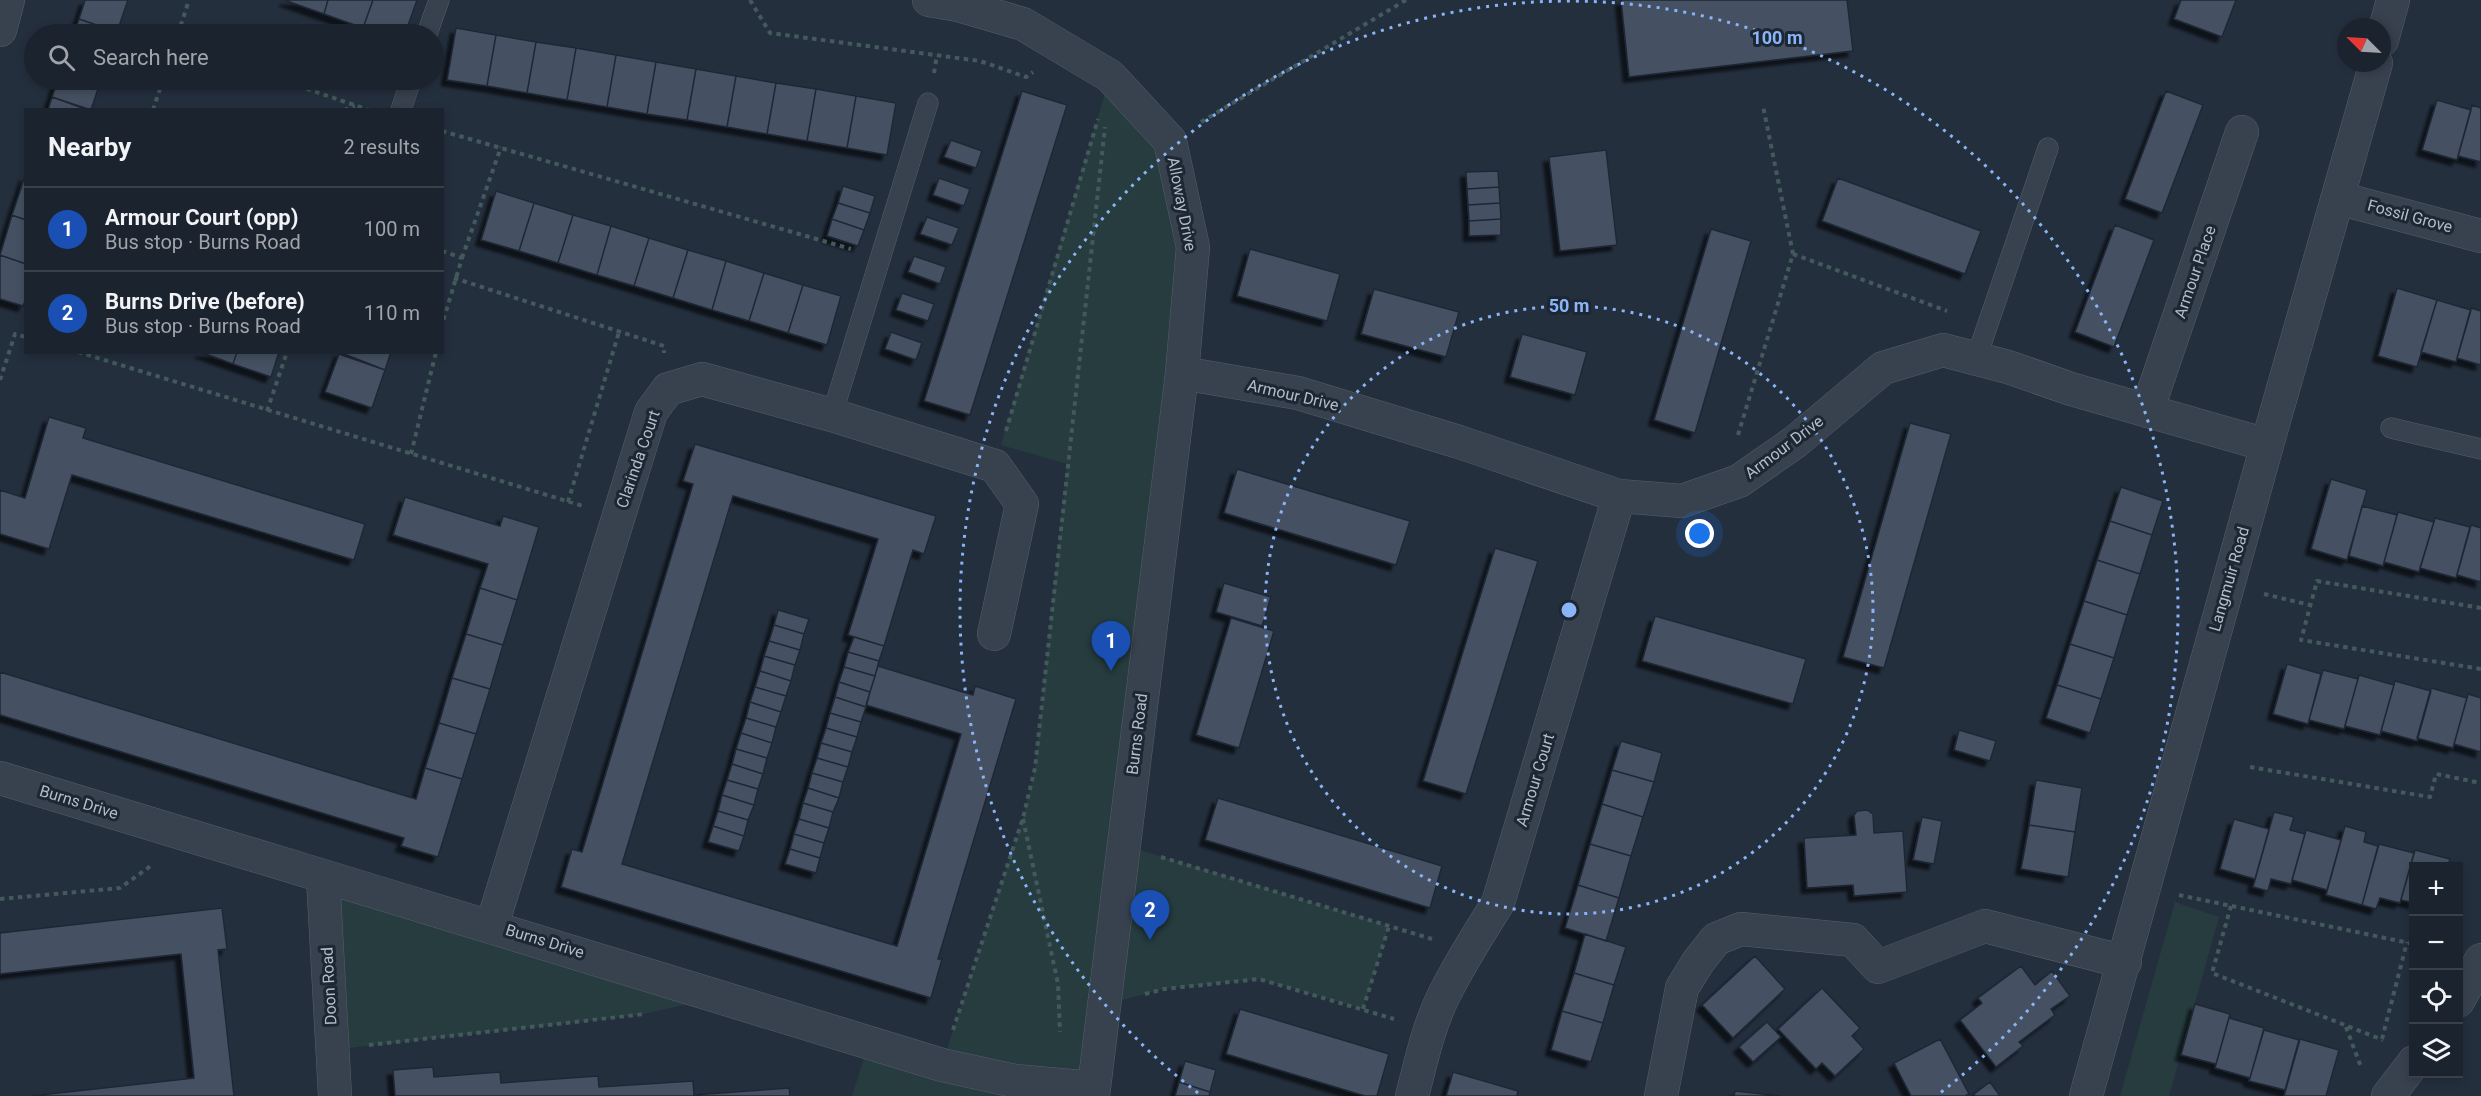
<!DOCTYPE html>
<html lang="en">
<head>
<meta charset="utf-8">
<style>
  :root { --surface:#1b232e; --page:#282f3a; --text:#f1f3f6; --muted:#a0a4aa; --line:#39404a; --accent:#8ab4f8 }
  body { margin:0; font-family:Roboto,sans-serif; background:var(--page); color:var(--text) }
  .controls { position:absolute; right:18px; bottom:18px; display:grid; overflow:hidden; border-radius:0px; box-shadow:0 3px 9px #0003 }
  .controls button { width:54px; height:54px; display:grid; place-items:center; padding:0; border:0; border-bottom:2px solid var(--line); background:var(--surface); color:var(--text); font:30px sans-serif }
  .compass { position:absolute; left:2337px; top:18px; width:54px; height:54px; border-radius:50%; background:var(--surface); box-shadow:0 3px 9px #0003; rotate:294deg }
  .you { position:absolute; left:1700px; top:534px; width:21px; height:21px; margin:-15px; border:4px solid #fff; border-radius:50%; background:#1a73e8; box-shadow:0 0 0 9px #1a73e833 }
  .badge { display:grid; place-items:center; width:39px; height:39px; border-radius:50%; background:var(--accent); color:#fff; font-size:20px; font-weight:700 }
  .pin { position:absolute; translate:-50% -50px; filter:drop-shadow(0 2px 3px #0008) }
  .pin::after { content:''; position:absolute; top:32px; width:21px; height:18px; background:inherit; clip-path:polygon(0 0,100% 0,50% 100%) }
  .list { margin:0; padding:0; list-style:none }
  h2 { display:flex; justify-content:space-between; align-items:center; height:78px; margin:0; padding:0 24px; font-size:26px }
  h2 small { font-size:20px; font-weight:400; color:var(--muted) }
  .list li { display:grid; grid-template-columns:39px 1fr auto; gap:18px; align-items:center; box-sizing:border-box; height:84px; padding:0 24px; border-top:2px solid var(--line) }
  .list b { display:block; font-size:22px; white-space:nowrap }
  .list p { margin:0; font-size:20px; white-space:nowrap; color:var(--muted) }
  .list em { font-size:20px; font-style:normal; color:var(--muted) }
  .icon { flex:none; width:33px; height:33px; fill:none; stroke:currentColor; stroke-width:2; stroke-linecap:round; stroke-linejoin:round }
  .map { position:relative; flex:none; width:2481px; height:1096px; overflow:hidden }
  .search { position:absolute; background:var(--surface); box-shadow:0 3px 9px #0003; left:24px; top:24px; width:420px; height:66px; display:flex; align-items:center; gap:15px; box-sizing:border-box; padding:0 21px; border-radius:33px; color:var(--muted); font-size:22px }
  .panel { position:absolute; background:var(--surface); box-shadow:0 3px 9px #0003; left:24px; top:108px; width:420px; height:246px; border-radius:0px }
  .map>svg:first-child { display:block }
</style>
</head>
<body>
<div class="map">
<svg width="2481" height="1096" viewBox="0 0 2481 1096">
  <defs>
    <filter id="shadow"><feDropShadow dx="-5.5" dy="5.5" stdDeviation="1.5" flood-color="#0009"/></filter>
  </defs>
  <rect width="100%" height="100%" fill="#242f3e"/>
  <!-- green -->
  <path fill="#263c3f" d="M1110 76 1170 141 1193 247 1123 845 1389 926 1363 1009 1259 979 1164 989 1103 1005 1093 1096H852L869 1042 942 1064 1023 818 1035 768 1067 464 1001 445Z
    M323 877 724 996 639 1015 332 1050Z
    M2175 902 2219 917 2169 1096H2120Z"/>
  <!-- building -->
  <path fill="#455162" stroke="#1f2835" stroke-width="1.5" filter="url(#shadow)" d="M85 0H128L117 32 79 19Z
    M284 0H328L324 14Z
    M328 0H373L363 28 324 14Z
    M373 0H417L405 34H383L363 28Z
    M1621 0H1847L1853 51 1629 77Z
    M2181 0H2236L2222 37 2174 19Z
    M79 19 117 32 116 34H74Z
    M456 28 496 35 487 86 447 80Z
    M496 35 536 42 527 93 487 86Z
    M536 42 576 48 567 100 527 93Z
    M576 48 616 55 607 107 567 100Z
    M616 55 656 62 647 114 607 107Z
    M656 62 696 69 687 120 647 114Z
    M696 69 736 76 727 127 687 120Z
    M736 76 776 83 767 134 727 127Z
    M58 80H101L91 110 52 97Z
    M776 83 816 89 807 141 767 134Z
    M816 89 856 96 847 148 807 141Z
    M1022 91 1067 105 970 415 924 401Z
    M2166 91 2203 105 2162 213 2125 199Z
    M856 96 896 103 887 155 847 148Z
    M52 97 88 110H48Z
    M2437 100 2471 110 2457 160 2422 150Z
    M2472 105 2481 108V162L2458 156Z
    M951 140 982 151 976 168 944 157Z
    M1606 150 1617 245 1560 251 1549 157Z
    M1498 171 1499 187 1467 189 1466 172Z
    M25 176H26V220L12 215Z
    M939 178 970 189 964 206 933 195Z
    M1838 178 1981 231 1965 274 1822 221Z
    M843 186 875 196 870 213 838 203Z
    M1499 187 1500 203 1468 205 1467 189Z
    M496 191 534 203 519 251 481 240Z
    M534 203 573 215 558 263 519 251Z
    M838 203 870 213 864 230 832 219Z
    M1500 203 1501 219 1469 221 1468 205Z
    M12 215 26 220V264L0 255Z
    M573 215 611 226 597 275 558 263Z
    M927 217 959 228 952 245 920 234Z
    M832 219 864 230 858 246 827 236Z
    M1501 219V235L1469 236V221Z
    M2115 225 2154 240 2114 347 2075 332Z
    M611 226 649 238 634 286 597 275Z
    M1711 229 1751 241 1695 433 1654 420Z
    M649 238 688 250 673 298 634 286Z
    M1250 249 1340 274 1327 321 1237 296Z
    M688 250 726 261 712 310 673 298Z
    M0 255 26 264V299L23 306 0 299Z
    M914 256 946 267 940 284 908 272Z
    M726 261 764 273 749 321 712 310Z
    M764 273 803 285 788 333 749 321Z
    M803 285 841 296 827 345 788 333Z
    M2397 288 2437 300 2417 367 2378 356Z
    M1374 289 1459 312 1446 357 1361 334Z
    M902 293 934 304 928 321 896 310Z
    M2437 300 2471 310 2456 362 2421 352Z
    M2471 308 2481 311V365L2457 358Z
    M891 332 922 343 916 360 885 349Z
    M1522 334 1587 352 1575 395 1510 377Z
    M200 352H237L233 364Z
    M237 352H279L271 377 233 364Z
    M339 352H391L385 370Z
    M339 354 385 370 372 408 325 392Z
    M49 417 86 428 83 438 365 524 354 560 72 475 49 549 0 534V490L25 498Z
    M1910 423 1951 434 1884 668 1843 657Z
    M695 444 936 516 924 554 913 550 884 646 848 635 878 539 733 496 622 864 897 946 961 734 866 705 878 666 973 695 975 686 1016 699 938 959H942L931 998 561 887 572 849 582 852 693 484 683 481Z
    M1237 469 1410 521 1396 565 1224 513Z
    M2331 479 2367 490 2347 560 2311 549Z
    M2121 487 2163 501 2152 535 2110 521Z
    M405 497 500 526 503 516 539 527 517 600 480 588 488 564 393 535Z
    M2362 506 2397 515 2383 566 2349 556Z
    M2398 512 2434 522 2419 572 2384 562Z
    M2435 518 2470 527 2456 578 2420 568Z
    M2110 521 2152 535 2140 574 2097 560Z
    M2471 525 2481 528V582L2457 575Z
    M1495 548 1538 561 1466 794 1423 781Z
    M2097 560 2140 574 2127 615 2084 601Z
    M1224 583 1271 597 1262 626 1216 612Z
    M480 588 517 600 503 645 466 634Z
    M2084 601 2127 615 2114 658 2070 644Z
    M778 610 809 619 804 634 774 625Z
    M1655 616 1806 659 1793 704 1642 661Z
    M1231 618 1274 631 1239 748 1196 735Z
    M774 625 804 634 800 650 769 641Z
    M466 634 503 645 490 689 452 678Z
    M854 637 884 646 879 661 848 652Z
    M769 641 800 650 795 665 764 656Z
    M2070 644 2114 658 2101 699 2057 685Z
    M848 652 879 661 875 676 844 667Z
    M764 656 795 665 791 681 760 671Z
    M2287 664 2321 674 2308 724 2273 714Z
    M844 667 875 676 870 692 839 682Z
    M2323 670 2358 679 2344 729 2309 720Z
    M760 671 791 681 786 696 755 687Z
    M0 672 416 799 425 768 462 779 438 857 401 846 404 838 0 715Z
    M2359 675 2394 685 2380 735 2345 726Z
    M452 678 490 689 476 734 439 723Z
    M2395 681 2431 691 2417 741 2381 731Z
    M839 682 870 692 866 707 835 697Z
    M2057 685 2101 699 2090 733 2046 718Z
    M755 687 786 696 781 712 750 702Z
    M2431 688 2467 698 2453 748 2417 738Z
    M2468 694 2481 698V752L2454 744Z
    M835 697 866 707 861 722 830 713Z
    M750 702 781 712 776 727 746 718Z
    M830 713 861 722 857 737 826 728Z
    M746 718 776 727 772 743 741 733Z
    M439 723 476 734 462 779 425 768Z
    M826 728 857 737 852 752 821 743Z
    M1959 730 1996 741 1990 761 1954 750Z
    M741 733 772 743 767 758 736 749Z
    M1621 741 1662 753 1654 782 1612 770Z
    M821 743 852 752 848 767 817 758Z
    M736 749 767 758 763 774 732 764Z
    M817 758 848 767 843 782 812 773Z
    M732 764 763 774 758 789 727 780Z
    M1612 770 1654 782 1643 817 1602 804Z
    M812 773 843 782 839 798 808 788Z
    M727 780 758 789 754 805 722 795Z
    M2036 780 2082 788 2075 832 2029 825Z
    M808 788 839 798 833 812 803 803Z
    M722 795 754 805 748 820 718 811Z
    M1218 798 1442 866 1430 908 1205 840Z
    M803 803 833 812 829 828 799 819Z
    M1602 804 1643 817 1631 856 1590 844Z
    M1867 810 1873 814 1874 833 1903 831 1907 892 1854 896 1853 885 1807 888 1804 838 1856 835 1854 815 1857 811Z
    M718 811 748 820 744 836 713 826Z
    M2274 812 2294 817 2290 830 2305 834 2291 884 2271 879 2268 891 2253 887Z
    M1922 817 1942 821 1934 864 1913 860Z
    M799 819 829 828 824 843 794 834Z
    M2234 819 2269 829 2255 879 2220 869Z
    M2029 825 2075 832 2068 877 2021 869Z
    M713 826 744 836 739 851 708 842Z
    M2345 826 2366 832 2364 842 2378 846 2362 905 2326 895Z
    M2306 830 2341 840 2327 890 2292 880Z
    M794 834 824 843 820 858 790 849Z
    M1590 844 1631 856 1619 898 1578 885Z
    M2379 844 2414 853 2400 903 2380 898 2376 909 2362 905Z
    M790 849 820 858 816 873 785 864Z
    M2415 850 2450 859 2448 866H2414V903L2401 900Z
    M1578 885 1619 898 1606 941 1565 928Z
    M222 908 227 949 218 950 234 1096H31L194 1078 181 954 0 974V933Z
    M1585 934 1626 947 1614 985 1574 973Z
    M1755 956 1785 989 1733 1038 1702 1005Z
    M2021 966 2035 985 2052 971 2070 996 2051 1009 2055 1015 2019 1042 2023 1046 1996 1067 1960 1020 1982 1003 1978 998Z
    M1574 973 1614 985 1603 1023 1562 1011Z
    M1822 988 1860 1028 1852 1036 1864 1049 1835 1076 1822 1063 1816 1069 1778 1029Z
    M2195 1004 2230 1014 2216 1064 2181 1055Z
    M1240 1009 1389 1054 1377 1096H1365L1226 1054Z
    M1562 1011 1603 1023 1591 1062 1551 1050Z
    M2229 1018 2264 1028 2250 1078 2215 1068Z
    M1767 1022 1781 1037 1753 1062 1739 1047Z
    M2264 1030 2299 1040 2285 1090 2249 1081Z
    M1940 1039 1969 1094 1965 1096H1911L1894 1063Z
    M2300 1039 2339 1050 2326 1096H2284Z
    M1185 1061 1216 1070 1210 1092 1179 1082Z
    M433 1067 434 1077 500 1072 501 1083 598 1076 599 1087 693 1081 694 1095 789 1088 790 1096H395L393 1070Z
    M1453 1072 1518 1091 1517 1096H1446Z
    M1179 1082 1210 1092 1209 1096H1175Z
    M1990 1082 2000 1096H1975L1974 1094Z
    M1735 1091 1781 1096H1734Z"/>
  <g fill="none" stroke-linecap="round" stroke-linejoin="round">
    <!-- lane casing -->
    <g stroke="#565f6c" stroke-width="21">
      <path id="lane" d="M427 34 439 0
        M401 110 411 80
        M1976 359 2048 148
        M832 415 928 103
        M2391 428 2481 449"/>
    </g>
    <!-- street casing -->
    <g stroke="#565f6c" stroke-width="34">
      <path id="street" d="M929 0 958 5 1023 24 1110 76 1170 141 1193 247 1182 373 1093 1096
        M0 30 8 0
        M2382 40 2393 0
        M2338 198 2481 236
        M1182 373 1298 393 1459 442 1619 496 1682 501 1739 481 1795 442 1883 368 1943 350 2008 367 2071 389 2267 445
        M2147 411 2242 132
        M0 778C314 874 628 967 942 1065L1015 1081 1093 1088
        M323 877 335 1096
        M492 925 651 412 668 389 702 379 832 415 995 466 1022 504 994 634
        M2458 1001 2481 960
        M1412 1096C1421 1062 1428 1027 1444 995 1460 963 1479 933 1498 903L1619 496
        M1661 1096 1682 988 1698 962 1716 939 1741 929 1853 940 1878 967 1985 926 2125 962
        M2086 1096 2267 445 2376 63
        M2388 1096 2414 1062"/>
    </g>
    <!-- path -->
    <path stroke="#44595c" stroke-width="4" stroke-dasharray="4.5 4.5" stroke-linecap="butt" d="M750 0 770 33 980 61 1026 77 1033 72
      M178 34 189 0
      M934 73 937 55
      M281 80 369 110
      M153 110 163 80
      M344 110 355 106
      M1201 122 1406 0
      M442 131 851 249
      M442 251 462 258 442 325
      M1793 254 1947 311
      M462 258 501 147
      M454 278 664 346V353
      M78 352 583 506
      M0 380 15 334 26 337
      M267 411 287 352
      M1006 431 1098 119
      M1738 435 1793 254 1763 106
      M411 454 436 352
      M568 502 619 332
      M2264 594 2310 605
      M2481 608 2317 581 2301 640 2481 669
      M2250 767 2430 797 2436 774 2481 783
      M1023 819 1058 984 1060 1032
      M1161 857 1432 939
      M2179 895 2414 944
      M0 899 120 888 152 865
      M2231 906 2212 973 2383 1040
      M1145 994 1164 989 1259 979 1394 1019
      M1363 1009 1389 926
      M2346 1027 2361 1067
      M953 1030 1023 818 1035 768 1105 127
      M2382 1039 2407 942
      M369 1045 645 1014"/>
    <!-- lane -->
    <use href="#lane" stroke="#38414e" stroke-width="20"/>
    <!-- street -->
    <use href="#street" stroke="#38414e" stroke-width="33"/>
  </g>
  <!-- distance rings -->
  <g fill="none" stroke="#8ab4f8" stroke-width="3" stroke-dasharray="3 6">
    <circle cx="1569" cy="610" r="304"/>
    <path d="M1198 1093A609 609 0 1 1 1940 1093"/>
  </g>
  <g text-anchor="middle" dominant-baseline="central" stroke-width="6" stroke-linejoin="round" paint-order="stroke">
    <!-- street labels -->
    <g font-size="16" fill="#b4bcc9" stroke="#1d2633">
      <text transform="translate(1182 204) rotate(79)">Alloway Drive</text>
      <text transform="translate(2410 216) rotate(15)">Fossil Grove</text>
      <text transform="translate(2195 272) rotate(-71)">Armour Place</text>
      <text transform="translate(1293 395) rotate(13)">Armour Drive</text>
      <text transform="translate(1784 447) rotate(-37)">Armour Drive</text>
      <text transform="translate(638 459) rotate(-71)">Clarinda Court</text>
      <text transform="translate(2229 579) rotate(-74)">Langmuir Road</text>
      <text transform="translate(1137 734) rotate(-83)">Burns Road</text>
      <text transform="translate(1535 780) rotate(-73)">Armour Court</text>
      <text transform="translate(79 802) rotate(17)">Burns Drive</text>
      <text transform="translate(545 941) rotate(17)">Burns Drive</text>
      <text transform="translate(329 986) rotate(-93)">Doon Road</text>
    </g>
  </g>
  <circle cx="1569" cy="610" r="9" fill="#8ab4f8" stroke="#1d2633" stroke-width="3"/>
  <g font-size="18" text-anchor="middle" font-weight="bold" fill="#8ab4f8" stroke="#1d2633" stroke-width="6" stroke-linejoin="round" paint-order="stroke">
    <text x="1777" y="44">100 m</text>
    <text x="1569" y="312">50 m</text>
  </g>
</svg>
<div class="controls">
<button>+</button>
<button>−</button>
<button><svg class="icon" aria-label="locate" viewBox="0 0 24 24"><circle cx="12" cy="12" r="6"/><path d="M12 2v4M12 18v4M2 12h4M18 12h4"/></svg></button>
<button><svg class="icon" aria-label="layers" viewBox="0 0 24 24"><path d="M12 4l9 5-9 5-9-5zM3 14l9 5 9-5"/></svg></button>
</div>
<svg class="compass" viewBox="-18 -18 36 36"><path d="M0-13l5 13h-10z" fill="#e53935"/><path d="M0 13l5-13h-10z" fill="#a0a4aa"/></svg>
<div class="you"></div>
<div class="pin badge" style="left:1111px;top:671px;background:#1a4fb4">1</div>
<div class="pin badge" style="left:1150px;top:940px;background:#1a4fb4">2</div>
<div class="search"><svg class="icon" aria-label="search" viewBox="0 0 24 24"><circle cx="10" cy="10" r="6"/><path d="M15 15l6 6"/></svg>Search here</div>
<section class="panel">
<h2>Nearby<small>2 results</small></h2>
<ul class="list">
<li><span class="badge" style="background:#1a4fb4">1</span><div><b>Armour Court (opp)</b><p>Bus stop · Burns Road</p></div><em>100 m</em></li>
<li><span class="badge" style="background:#1a4fb4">2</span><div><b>Burns Drive (before)</b><p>Bus stop · Burns Road</p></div><em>110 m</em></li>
</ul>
</section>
</div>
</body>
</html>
